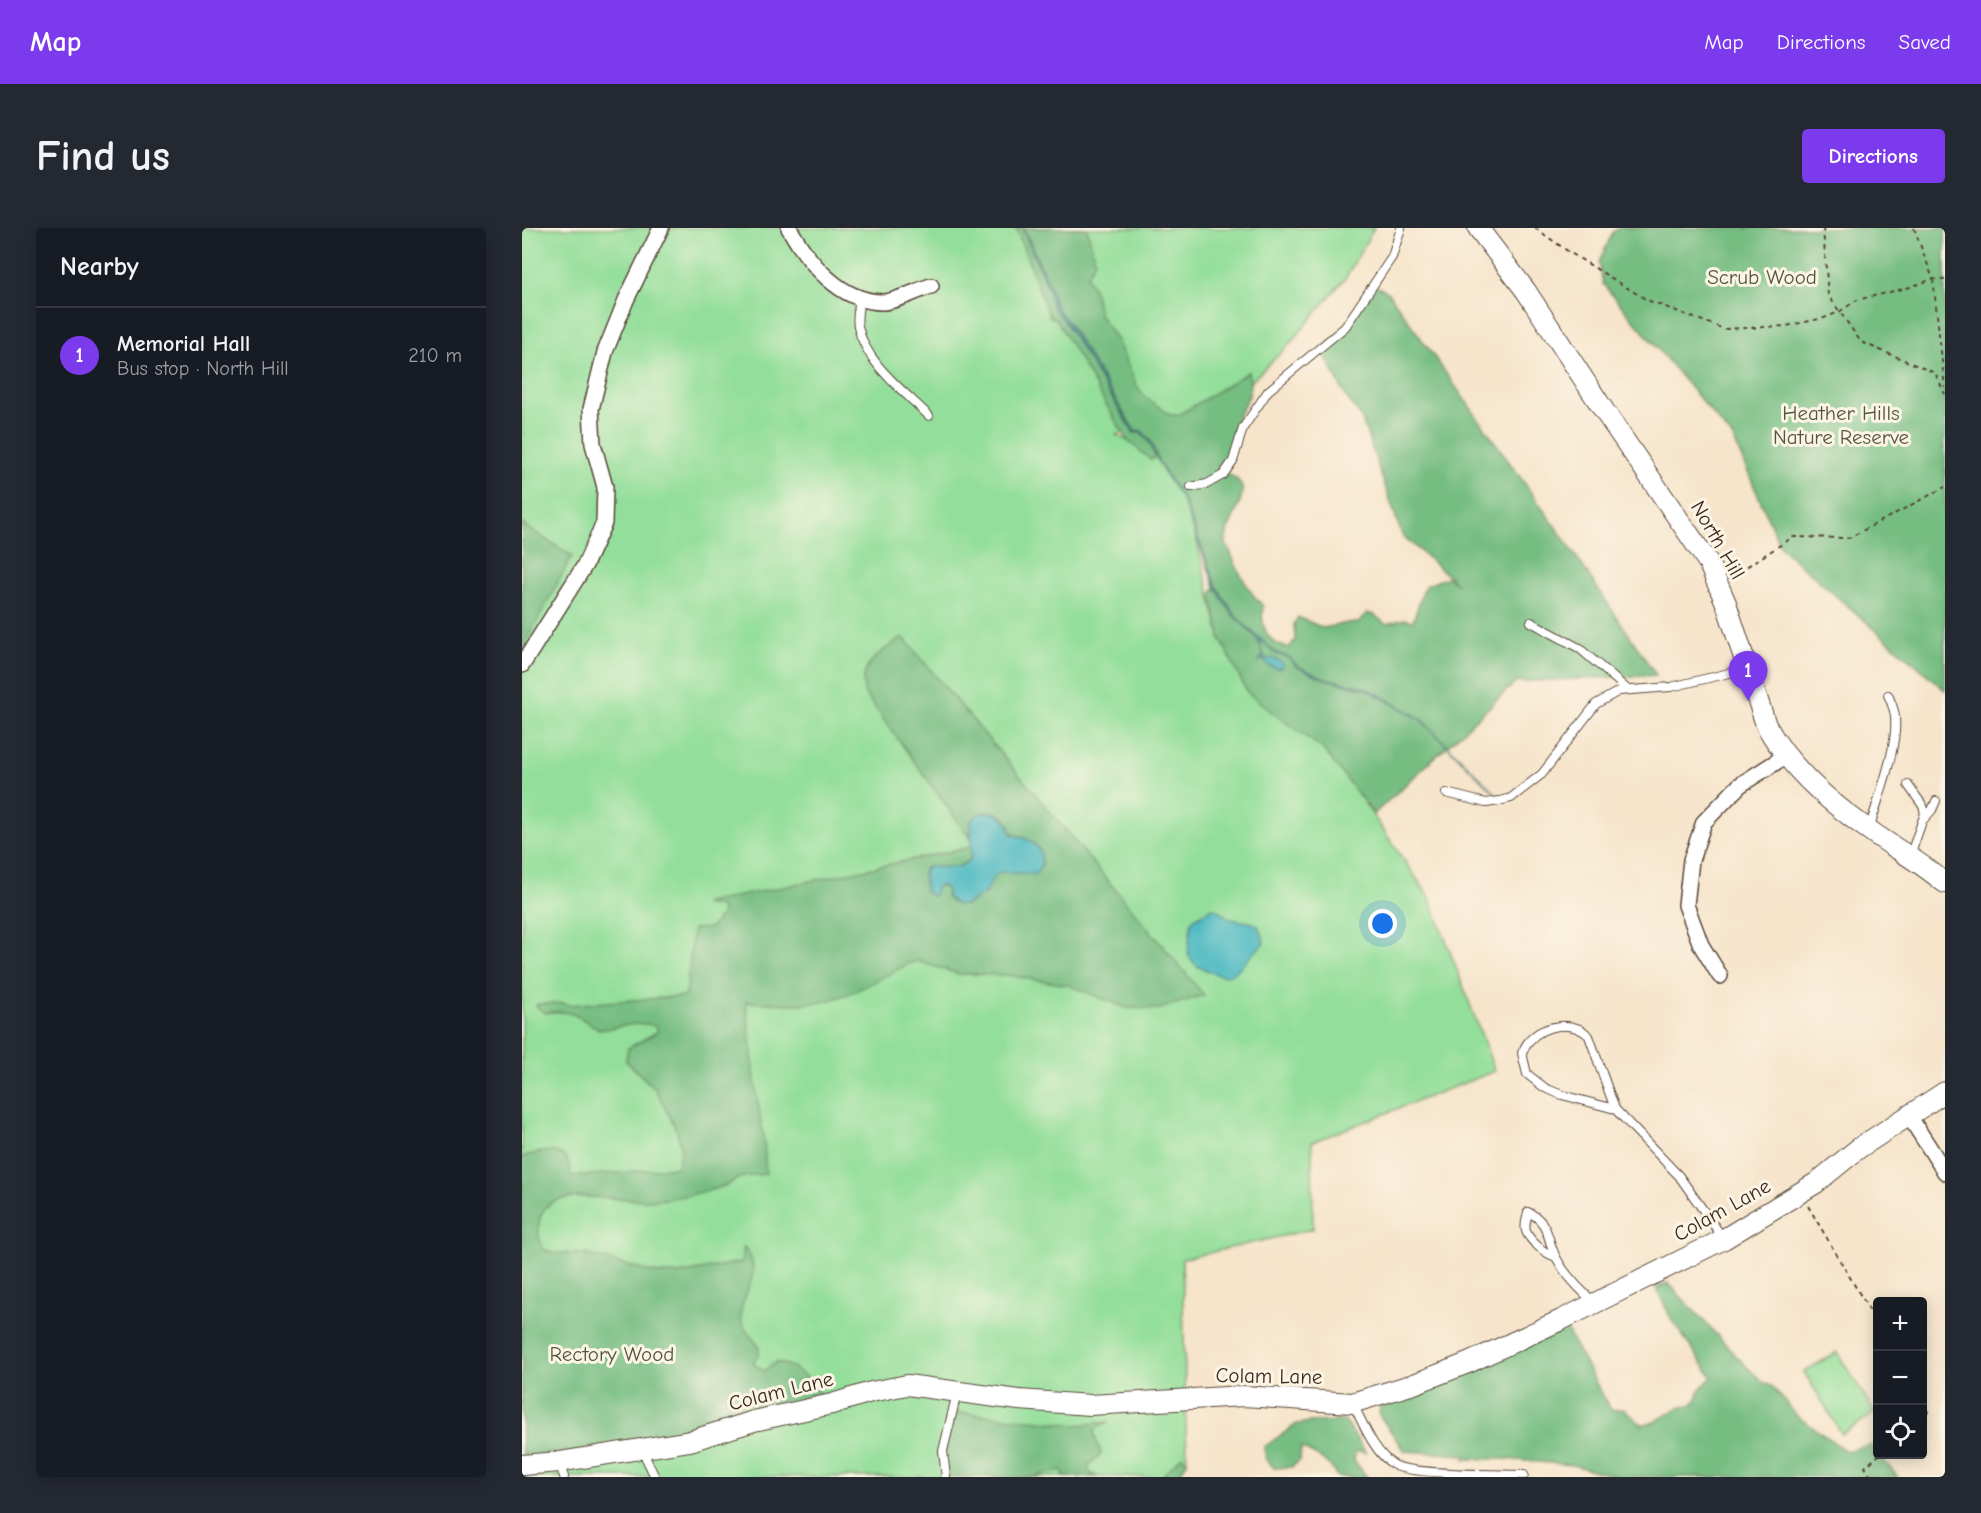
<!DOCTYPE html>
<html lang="en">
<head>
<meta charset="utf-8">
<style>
  :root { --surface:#171b24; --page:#242831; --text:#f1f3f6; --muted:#9ea1a6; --line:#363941; --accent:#7c3aed }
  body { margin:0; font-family:"Comic Neue",sans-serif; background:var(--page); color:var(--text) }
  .controls { position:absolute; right:18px; bottom:18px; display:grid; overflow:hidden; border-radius:6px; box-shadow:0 3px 15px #0003 }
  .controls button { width:54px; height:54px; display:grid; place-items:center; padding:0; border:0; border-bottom:2px solid var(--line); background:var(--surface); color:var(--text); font:30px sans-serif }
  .you { position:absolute; left:861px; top:696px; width:21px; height:21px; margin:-15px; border:4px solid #fff; border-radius:50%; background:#1a73e8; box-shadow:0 0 0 9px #1a73e833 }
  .badge { display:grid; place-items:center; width:39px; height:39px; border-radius:50%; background:var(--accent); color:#fff; font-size:20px; font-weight:700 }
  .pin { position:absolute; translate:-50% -50px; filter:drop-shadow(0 2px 3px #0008) }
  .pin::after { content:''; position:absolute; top:32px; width:21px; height:18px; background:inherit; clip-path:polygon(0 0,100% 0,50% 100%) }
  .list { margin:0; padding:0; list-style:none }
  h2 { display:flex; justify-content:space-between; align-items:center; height:78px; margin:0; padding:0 24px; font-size:26px }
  h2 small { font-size:20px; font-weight:400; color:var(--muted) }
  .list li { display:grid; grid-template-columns:39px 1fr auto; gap:18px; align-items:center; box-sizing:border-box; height:96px; padding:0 24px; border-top:2px solid var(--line) }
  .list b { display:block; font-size:22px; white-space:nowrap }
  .list p { margin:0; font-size:20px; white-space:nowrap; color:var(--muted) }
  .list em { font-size:20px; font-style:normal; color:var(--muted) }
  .icon { flex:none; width:33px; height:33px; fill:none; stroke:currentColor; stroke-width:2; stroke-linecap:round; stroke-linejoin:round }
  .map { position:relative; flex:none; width:1423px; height:1249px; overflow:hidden; border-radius:6px }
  header { display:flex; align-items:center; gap:36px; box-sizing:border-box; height:84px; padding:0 30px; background:var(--accent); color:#fff }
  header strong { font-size:28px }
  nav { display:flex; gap:33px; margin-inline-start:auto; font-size:21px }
  .intro { display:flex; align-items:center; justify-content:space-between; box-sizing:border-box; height:144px; padding:0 36px }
  h1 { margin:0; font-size:42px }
  .button { padding:15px 27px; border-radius:6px; background:var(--accent); color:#fff; font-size:21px; font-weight:700 }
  main { display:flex; gap:36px; padding:0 36px }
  aside { flex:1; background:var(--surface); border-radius:6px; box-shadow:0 3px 15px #0003 }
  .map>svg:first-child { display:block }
</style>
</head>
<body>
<header>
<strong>Map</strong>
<nav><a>Map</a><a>Directions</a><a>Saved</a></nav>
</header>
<div class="intro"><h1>Find us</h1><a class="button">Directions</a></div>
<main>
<aside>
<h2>Nearby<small></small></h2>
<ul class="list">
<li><span class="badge">1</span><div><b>Memorial Hall</b><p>Bus stop · North Hill</p></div><em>210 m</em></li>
</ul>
</aside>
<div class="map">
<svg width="1423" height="1249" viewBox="0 0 1423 1249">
  <rect width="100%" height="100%" fill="#fcf5e5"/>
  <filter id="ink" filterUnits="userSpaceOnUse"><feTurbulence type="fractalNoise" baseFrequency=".0167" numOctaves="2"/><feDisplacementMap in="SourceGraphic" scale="12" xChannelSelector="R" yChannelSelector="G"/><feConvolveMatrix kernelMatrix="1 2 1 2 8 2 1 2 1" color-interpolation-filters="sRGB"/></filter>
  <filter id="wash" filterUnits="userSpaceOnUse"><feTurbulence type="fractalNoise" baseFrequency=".008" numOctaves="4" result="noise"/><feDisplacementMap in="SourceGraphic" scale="24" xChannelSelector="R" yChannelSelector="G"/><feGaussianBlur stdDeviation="1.35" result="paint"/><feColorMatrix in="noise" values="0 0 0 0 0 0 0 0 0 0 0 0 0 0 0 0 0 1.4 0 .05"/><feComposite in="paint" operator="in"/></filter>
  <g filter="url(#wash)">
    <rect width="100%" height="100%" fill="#f6e4cb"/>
    <!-- green -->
    <path fill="#93de9a" stroke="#67845c" stroke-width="1.5" d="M0 0H852L824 49 766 118 728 154 655 188 594 207 632 226 660 271 673 306 699 412 804 519 908 670 973 843 790 914 791 1001 660 1031 665 1234 656 1249H0Z
      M1315 1124 1353 1185 1320 1206 1282 1144Z"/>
    <!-- forest -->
    <path fill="#76bd82" stroke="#587450" stroke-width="1.5" d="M494 0H500L526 59 531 79 543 94 612 205H619L627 214 633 229 629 232 605 212 534 91 527 88Z
      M502 0H565L573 33 565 48 573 65 577 86 595 112 615 158 624 170 649 187H656L670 179 726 144 728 154 727 168 714 192 708 218 699 242 701 245C744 256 701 292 704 315 704 317 707 321 708 323 716 344 725 362 741 378 738 398 745 416 767 420L773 412 772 396 776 389 801 400 826 395H837L845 385 852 387 864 396 882 391 891 393 903 358 925 349 937 357 880 307 839 189 823 167 800 121 828 95 852 57 866 64 1045 315 1134 447 997 454 995 453 852 586 800 520 756 489 725 464 699 412 689 367 693 359 696 363 662 273 638 237 628 213 620 203H613L545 93 533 78 527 58 519 42Z
      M1097 0H1423V462L1259 320 1211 210 1081 56 1077 34 1091 4Z
      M0 296 50 328 0 421Z
      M381 409 682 767 637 781 605 780 546 757 484 747 437 746 395 733 388 735C360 749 331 768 299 774 275 778 249 775 224 774L234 862 242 913 244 946C233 947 223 947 213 952 208 955 210 955 205 957 188 963 147 972 129 972 104 973 50 963 29 975 13 985 15 1007 21 1021L31 1025 63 1026 137 1046H157L219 1034 222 1019C245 1045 216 1067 219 1091 221 1103 232 1110 237 1119V1127L231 1135 242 1143 254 1134C274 1137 287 1150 299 1167L157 1205 51 1224 0 1226V929C23 921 49 917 49 949L155 939 159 919 155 903 134 862 104 833 106 820 135 804V799C120 791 94 800 78 802 57 789 49 780 23 785L14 778 16 776 42 775 46 777 164 768 171 701 188 700 199 688 200 682 198 679 183 676 185 675 449 619V631L436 639H404L401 643 403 663 410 668 414 660 418 656 425 661 424 669 429 674 478 644 520 636C517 613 509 613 489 605 486 583 465 578 449 592L448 610 343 466C334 437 360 423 381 409Z
      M1146 1055 1223 1137 1241 1154 1251 1159 1275 1188 1324 1223 1349 1217 1376 1249H1097L1050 1237 984 1231H943V1227L883 1223 857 1187 858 1179 1043 1099 1089 1182 1102 1181 1119 1196 1131 1195 1156 1180 1169 1177 1175 1171 1178 1161 1190 1149 1151 1094 1134 1060Z
      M432 1184 555 1197 587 1194 574 1201 572 1205 579 1226 566 1238 568 1245 576 1249H543L540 1242 508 1249H419L426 1203Z
      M823 1193 844 1225 837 1223 833 1225 832 1233 845 1249H815C806 1230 796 1230 779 1219L778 1232 770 1239 752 1240 744 1232 742 1219 775 1196 788 1194Z
      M660 1228 665 1234 656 1249H639Z"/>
    <!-- water -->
    <path fill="#49b8c1" stroke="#427170" stroke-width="1.5" d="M501 0 528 58 533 78 545 93 613 204 620 203 628 213 638 237 662 273 694 358 715 390 753 424 768 430 775 438 803 450 845 460 898 490 978 570 898 491 844 461 803 451 775 439 768 431 752 425 744 416 736 412 744 432C750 429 756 432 761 436L758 441 746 437 740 431 737 433 738 430 741 429 740 422 733 408 711 387 693 359 661 273 642 245 627 214 620 205H612L543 94 531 79 526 59Z
      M466 584C479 586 487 592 489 606 495 608 502 609 508 613 520 619 524 637 513 646L478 644 472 649 463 665 444 677H435L425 669V661L418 657 414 660 413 666 410 668 403 663 402 643 405 639H437L449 631V592L456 586Z
      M691 680C699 681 700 687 707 690 726 698 738 686 742 715L712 745 704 748 694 746 675 738 667 729 666 724 669 695 672 690Z"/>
  </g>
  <g filter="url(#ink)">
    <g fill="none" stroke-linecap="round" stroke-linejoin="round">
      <!-- service casing -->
      <g stroke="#574638" stroke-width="10">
        <path id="service" d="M338 70C337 79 334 89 336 98 343 135 382 163 407 188
          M669 259 685 256 701 247 711 233 721 200 746 163 823 99 870 29 879 0
          M1009 394 1057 420 1106 462
          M1386 557 1401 578 1403 585 1388 628
          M924 565 964 575 978 573 989 570 1020 546 1074 476 1097 463 1149 459 1224 441
          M1401 592 1410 582 1414 573
          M1346 600 1350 592C1358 565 1376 517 1373 490 1373 482 1369 474 1366 467
          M1093 881 1067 808C1051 792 1022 796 1007 813 1004 816 1002 821 1000 825L1005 846 1023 860 1040 867 1093 881 1157 948 1201 1010
          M1034 1029C1024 1026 1008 1014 1004 1003 1002 997 1005 990 1006 984 1029 995 1024 1012 1035 1031 1044 1048 1058 1062 1073 1075
          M831 1176C841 1195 852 1225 872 1237 889 1247 978 1246 1002 1247
          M120 1222 133 1249
          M38 1236 42 1249
          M424 1249 421 1223 435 1165"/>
      </g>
      <!-- minor casing -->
      <g stroke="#574638" stroke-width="18">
        <path id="minor" d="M267 0C286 34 318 74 361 74 373 74 396 62 409 58
          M0 437 63 337 82 295 83 259 71 216 69 181 83 124 104 72 139 0
          M1198 748 1179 717 1164 677 1169 632 1182 594 1218 557 1265 527
          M1387 888 1423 944"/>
      </g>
      <!-- tertiary casing -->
      <g stroke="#574638" stroke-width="22">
        <path id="tertiary" d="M956 0 1004 63 1085 187 1186 334 1204 375 1244 497C1267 539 1308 575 1347 602 1372 620 1400 635 1423 655
          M0 1237 37 1234 168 1213 232 1193 310 1176 349 1164 385 1157 497 1172 568 1177 721 1168 830 1175 892 1156 946 1135 1039 1092 1202 1011 1294 955 1337 920 1423 864"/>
      </g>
      <!-- path -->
      <path stroke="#574638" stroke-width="2" stroke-dasharray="4.5 4.5" stroke-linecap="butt" d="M1013 0 1047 24 1125 72 1202 101 1264 98 1302 90 1317 84 1335 72 1385 60 1411 51 1423 52
        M1301 0 1306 67 1339 114 1413 145 1423 166
        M1392 0 1411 51 1423 160
        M1210 348 1271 309 1327 310 1423 259
        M1286 978 1356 1097
        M1400 1174 1406 1184 1400 1190
        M1349 1249 1343 1239 1358 1226"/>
      <!-- service -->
      <use href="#service" stroke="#fff" stroke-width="8"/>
      <!-- minor -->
      <use href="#minor" stroke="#fff" stroke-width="15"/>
      <!-- tertiary -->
      <use href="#tertiary" stroke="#fff" stroke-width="20"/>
    </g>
  </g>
  <g text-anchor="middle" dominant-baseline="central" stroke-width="6" stroke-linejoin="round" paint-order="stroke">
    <!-- park labels -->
    <g font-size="21" fill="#51573d" stroke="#fcf5e5">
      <text x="1240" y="49">Scrub Wood</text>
      <text x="1319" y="185">Heather Hills<tspan x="1319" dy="24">Nature Reserve</tspan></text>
      <text x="90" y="1126">Rectory Wood</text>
    </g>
    <!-- street labels -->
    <g font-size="21" fill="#3b2a1e" stroke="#fcf5e5">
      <text transform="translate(1196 312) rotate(60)">North Hill</text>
      <text transform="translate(1200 982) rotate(-29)">Colam Lane</text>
      <text transform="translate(747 1148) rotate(1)">Colam Lane</text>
      <text transform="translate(259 1163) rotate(-14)">Colam Lane</text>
    </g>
  </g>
</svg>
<div class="controls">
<button>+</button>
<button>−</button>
<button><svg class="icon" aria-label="locate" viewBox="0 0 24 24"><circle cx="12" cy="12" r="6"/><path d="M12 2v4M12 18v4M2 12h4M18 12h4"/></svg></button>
</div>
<div class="you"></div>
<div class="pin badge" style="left:1226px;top:473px">1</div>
</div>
</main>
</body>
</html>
